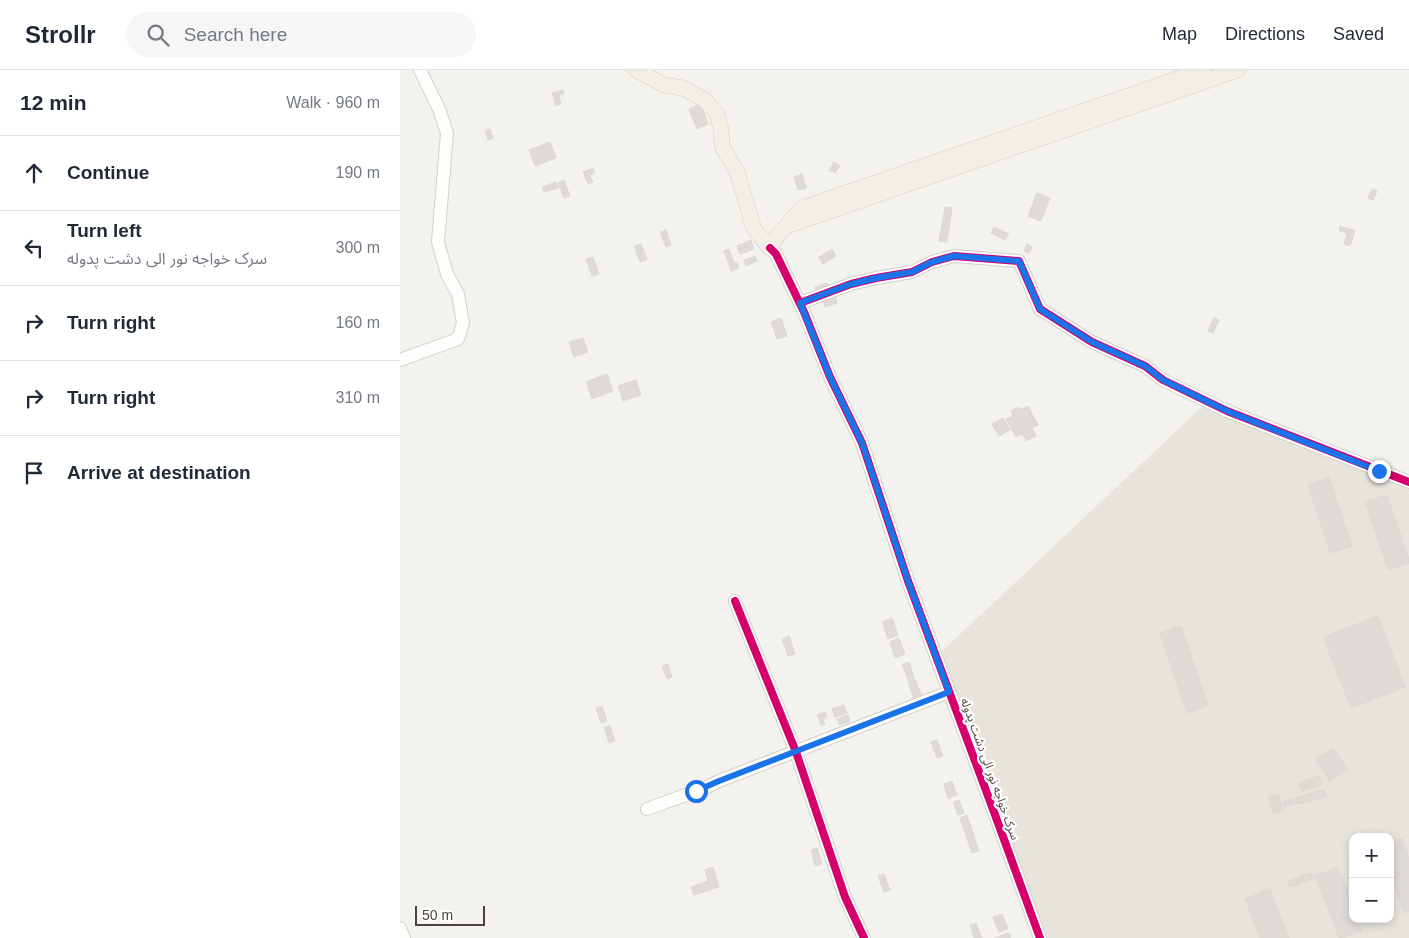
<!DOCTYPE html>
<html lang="en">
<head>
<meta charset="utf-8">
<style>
  :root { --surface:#fff; --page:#f6f6f7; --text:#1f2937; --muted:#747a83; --line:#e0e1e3 }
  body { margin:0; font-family:Helvetica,"Noto Sans Arabic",sans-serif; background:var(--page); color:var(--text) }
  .controls { position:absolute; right:15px; bottom:15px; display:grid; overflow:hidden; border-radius:10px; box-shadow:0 2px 8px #0003 }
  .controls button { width:45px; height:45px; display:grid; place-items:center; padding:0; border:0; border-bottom:1px solid var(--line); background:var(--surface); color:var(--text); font:25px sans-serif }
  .scale { position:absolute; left:15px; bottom:12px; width:70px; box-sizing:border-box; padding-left:5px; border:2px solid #4b4439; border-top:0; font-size:14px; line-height:18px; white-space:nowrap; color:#4b4439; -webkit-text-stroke:4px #fff; paint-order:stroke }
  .stop { position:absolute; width:15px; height:15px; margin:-11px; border:4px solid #1a73e8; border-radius:50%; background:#fff }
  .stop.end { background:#1a73e8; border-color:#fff; box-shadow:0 1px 5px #0008 }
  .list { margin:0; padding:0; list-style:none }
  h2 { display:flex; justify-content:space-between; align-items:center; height:65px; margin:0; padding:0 20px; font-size:21px }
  h2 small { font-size:16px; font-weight:400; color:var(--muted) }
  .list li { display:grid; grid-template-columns:32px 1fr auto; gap:15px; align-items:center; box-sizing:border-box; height:75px; padding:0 20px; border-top:1px solid var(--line) }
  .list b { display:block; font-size:19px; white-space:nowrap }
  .list p { margin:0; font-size:16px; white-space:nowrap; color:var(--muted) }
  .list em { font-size:16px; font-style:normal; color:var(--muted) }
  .icon { flex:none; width:28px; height:28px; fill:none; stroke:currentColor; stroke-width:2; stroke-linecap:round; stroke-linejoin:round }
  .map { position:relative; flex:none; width:1009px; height:868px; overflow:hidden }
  header { display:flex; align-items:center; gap:30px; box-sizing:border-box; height:70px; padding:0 25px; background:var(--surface); border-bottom:1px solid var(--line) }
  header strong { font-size:24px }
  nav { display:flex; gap:28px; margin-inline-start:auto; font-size:18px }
  .search { width:350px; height:45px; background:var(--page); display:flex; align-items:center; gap:12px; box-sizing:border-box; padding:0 18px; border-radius:28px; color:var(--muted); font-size:19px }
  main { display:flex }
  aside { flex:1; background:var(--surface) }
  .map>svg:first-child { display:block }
</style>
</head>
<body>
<header>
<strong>Strollr</strong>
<div class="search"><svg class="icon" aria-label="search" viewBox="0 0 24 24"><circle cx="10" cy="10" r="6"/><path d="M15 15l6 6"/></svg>Search here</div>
<nav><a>Map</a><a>Directions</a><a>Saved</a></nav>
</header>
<main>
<aside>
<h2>12 min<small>Walk · 960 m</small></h2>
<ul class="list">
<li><svg class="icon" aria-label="ahead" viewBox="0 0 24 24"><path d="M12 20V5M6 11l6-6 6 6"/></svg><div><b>Continue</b></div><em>190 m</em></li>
<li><svg class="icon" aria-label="left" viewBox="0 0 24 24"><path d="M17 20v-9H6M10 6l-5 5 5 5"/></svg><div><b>Turn left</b><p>سرک خواجه نور الی دشت پدوله</p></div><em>300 m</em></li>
<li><svg class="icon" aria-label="right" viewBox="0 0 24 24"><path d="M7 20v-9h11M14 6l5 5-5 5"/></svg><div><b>Turn right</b></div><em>160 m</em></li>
<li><svg class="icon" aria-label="right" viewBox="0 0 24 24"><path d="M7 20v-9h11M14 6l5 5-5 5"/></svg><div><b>Turn right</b></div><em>310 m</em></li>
<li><svg class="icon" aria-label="arrive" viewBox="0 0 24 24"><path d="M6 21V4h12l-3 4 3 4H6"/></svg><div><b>Arrive at destination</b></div></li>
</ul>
</aside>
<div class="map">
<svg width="1009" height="868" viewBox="0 0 1009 868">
  <rect width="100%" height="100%" fill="#f4f2ee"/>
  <!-- residential -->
  <path fill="#e7e4dc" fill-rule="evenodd" d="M807 332 1009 412V868H640L536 587ZM953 767H990V849H953Z"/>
  <!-- building -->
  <path fill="#dedbd6" stroke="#dcd9d4" d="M163 20 164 24 159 26 161 34 156 36 152 23Z
    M301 34 308 54 297 59 289 39Z
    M90 59 93 68 88 70 85 61Z
    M150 72 156 88 135 96 129 80Z
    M434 92 440 96 435 103 429 100Z
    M193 98 195 103 190 105 193 112 188 114 183 102Z
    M402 104 406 118 398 120 394 107Z
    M164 110 170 126 164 128 158 113Z
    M156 112 158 118 144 122 142 117Z
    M972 119 977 121 973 130 968 128Z
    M637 123 650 128 641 151 628 146Z
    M545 137 552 138 547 172 539 171Z
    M940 156 955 161 950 176 944 174 947 163 939 161Z
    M594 157 609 164 605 170 591 163Z
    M266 160 271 175 266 177 260 162Z
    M351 170 354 179 340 184 337 176Z
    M241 174 247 189 240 192 234 176Z
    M627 174 632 177 629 183 624 181Z
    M329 179 334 193 337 192 339 198 331 201 324 181Z
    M432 179 436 186 423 194 419 187Z
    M355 186 357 191 346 196 344 190Z
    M193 187 199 204 192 206 186 189Z
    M427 213 429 218 418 223 415 217Z
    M435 226 437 233 425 237 423 230Z
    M814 247 819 250 813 263 808 261Z
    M381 248 387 266 377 269 371 252Z
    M183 268 188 282 174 287 169 272Z
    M207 304 213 321 192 329 186 312Z
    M236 310 241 325 223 331 218 316Z
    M628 336 638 355 632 358 636 366 626 371 622 364 616 367 606 349 613 346 611 341 619 337 620 340Z
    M603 348 610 360 599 366 592 354Z
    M929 407 952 476 930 483 908 415Z
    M987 425 1009 489V493L988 500 965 432Z
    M978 546 1005 617 951 638 923 567Z
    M492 548 498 565 488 569 482 552Z
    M781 556 808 635 787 643 760 563Z
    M389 566 395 584 388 586 382 569Z
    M499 568 505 584 495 588 490 572Z
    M509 592 514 608 508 610 502 595Z
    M268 594 272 607 267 609 262 596Z
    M515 609 522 627 514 630 508 611Z
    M444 635 447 643 435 647 432 639Z
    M202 636 207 651 201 653 196 638Z
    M425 642 427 647 423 649 425 654 421 655 417 645Z
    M448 645 450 651 440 655 437 649Z
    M210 656 215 671 209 673 204 657Z
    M537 670 543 686 537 688 531 672Z
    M933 678 948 699 930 711 915 690Z
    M919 706 922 714 902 721 899 713Z
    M552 711 557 725 548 728 544 714Z
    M924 719 926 726 898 734 896 728Z
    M878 724 883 741 873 744 868 726Z
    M894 728 896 733 884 737 883 732Z
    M559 730 564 743 558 745 553 732Z
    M567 745 579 781 572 783 560 748Z
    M1002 768 1009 789V841L1004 843 990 805V772Z
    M417 778 422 794 415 796 411 780Z
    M313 797 319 817 294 825 291 817 308 811 305 800Z
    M938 797 953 835V849H958L962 861 943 868H939L915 806Z
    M911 803 913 809 890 817 888 811Z
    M484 804 490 820 484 822 478 806Z
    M870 819 889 868H860L845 829Z
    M602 844 608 859 599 862 593 847Z
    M576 853 582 868H574L570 855Z
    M609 863 611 867 608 868H594Z"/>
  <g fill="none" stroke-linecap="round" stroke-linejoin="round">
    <!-- minor casing -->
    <g stroke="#d2d0cb" stroke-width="14">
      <path id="minor" d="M370 178 376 184 404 242 430 307 462 373 508 511 594 742 640 868
        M400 233 451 214 476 208 512 202 532 192 554 186 619 191 640 239 692 272 745 296 763 310 827 341 1009 412
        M0 290 58 269 63 253 58 224 47 204 38 172 47 63 39 39 20 0
        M335 531 396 682 445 827 464 868
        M247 739 305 718 319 711 549 622
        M0 858 4 868"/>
    </g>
    <!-- major casing -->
    <g stroke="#d6cebb" stroke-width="16">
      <path id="major" d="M236 0 264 15 283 18 305 30 317 44 321 59 322 76 337 102 354 159 370 178 378 165 402 138 803 0
        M390 155 838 0"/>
    </g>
    <!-- minor -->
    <use href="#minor" stroke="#fdfdfc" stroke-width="12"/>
    <!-- major -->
    <use href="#major" stroke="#f2efe6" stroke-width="15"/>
    <!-- cycleway casing -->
    <g stroke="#fff" stroke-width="11">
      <path id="cycleway" d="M370 178 376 184 404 242 430 307 462 373 508 511 594 742 640 868
        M400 233 451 214 476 208 512 202 532 192 554 186 619 191 640 239 692 272 745 296 763 310 827 341 1009 412
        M335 531 396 682 445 827 464 868"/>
    </g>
    <!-- cycleway -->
    <use href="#cycleway" stroke="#d6006c" stroke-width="8"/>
  </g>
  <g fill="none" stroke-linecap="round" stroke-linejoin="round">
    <!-- route -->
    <path stroke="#1a73e8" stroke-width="6" d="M296 721 319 711 549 622 508 511 462 373 430 307 400 233 451 214 476 208 512 202 532 192 554 186 619 191 640 239 692 272 745 296 763 310 827 341 979 401"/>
  </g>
  <g text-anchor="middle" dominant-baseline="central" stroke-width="4.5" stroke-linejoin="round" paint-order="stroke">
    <!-- street labels -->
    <g font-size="12" fill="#4b4439" stroke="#fff">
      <text transform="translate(590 699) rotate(70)">سرک خواجه نور الی دشت پدوله</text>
    </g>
  </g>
</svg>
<div class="controls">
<button>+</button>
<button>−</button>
</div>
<div class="scale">50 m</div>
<div class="stop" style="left:296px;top:721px"></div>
<div class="stop end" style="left:979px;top:401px"></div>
</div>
</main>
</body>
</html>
